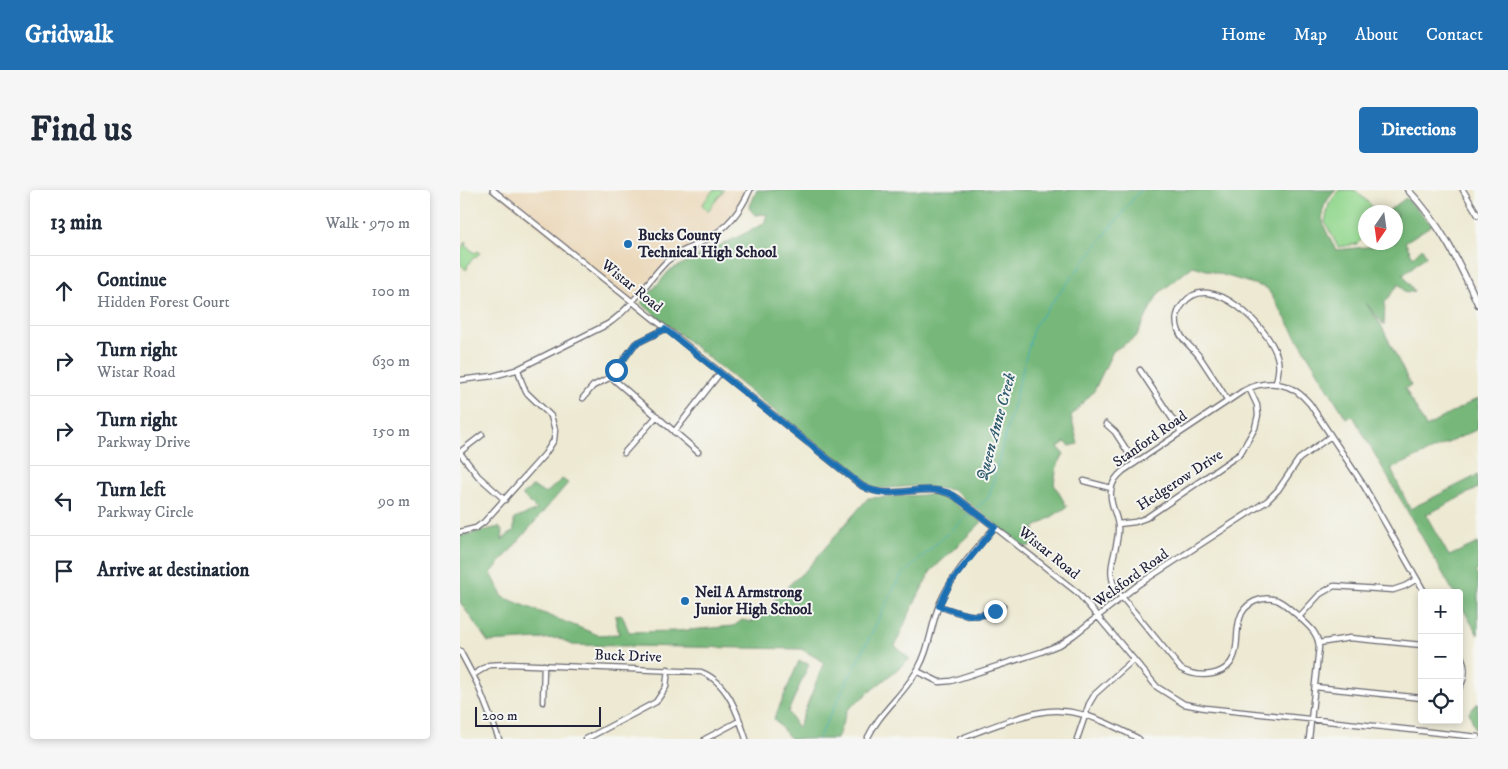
<!DOCTYPE html>
<html lang="en">
<head>
<meta charset="utf-8">
<style>
  :root { --surface:#fff; --page:#f6f6f7; --text:#1f2937; --muted:#747a83; --line:#e0e1e3; --accent:#1f6fb2 }
  body { margin:0; font-family:"IM FELL DW Pica",serif; background:var(--page); color:var(--text) }
  .controls { position:absolute; right:15px; bottom:15px; display:grid; overflow:hidden; border-radius:5px; box-shadow:0 2px 8px #0003 }
  .controls button { width:45px; height:45px; display:grid; place-items:center; padding:0; border:0; border-bottom:1px solid var(--line); background:var(--surface); color:var(--text); font:25px sans-serif }
  .compass { position:absolute; left:898px; top:15px; width:45px; height:45px; border-radius:50%; background:var(--surface); box-shadow:0 2px 8px #0003; rotate:193deg }
  .scale { position:absolute; left:15px; bottom:12px; width:126px; box-sizing:border-box; padding-left:5px; border:2px solid #22223b; border-top:0; font-size:14px; line-height:18px; white-space:nowrap; color:#22223b; -webkit-text-stroke:4px #f6f6f2; paint-order:stroke }
  .stop { position:absolute; width:15px; height:15px; margin:-11px; border:4px solid #1f6fb2; border-radius:50%; background:#fff }
  .stop.end { background:#1f6fb2; border-color:#fff; box-shadow:0 1px 5px #0008 }
  .list { margin:0; padding:0; list-style:none }
  h2 { display:flex; justify-content:space-between; align-items:center; height:65px; margin:0; padding:0 20px; font-size:21px }
  h2 small { font-size:16px; font-weight:400; color:var(--muted) }
  .list li { display:grid; grid-template-columns:32px 1fr auto; gap:15px; align-items:center; box-sizing:border-box; height:70px; padding:0 20px; border-top:1px solid var(--line) }
  .list b { display:block; font-size:19px; white-space:nowrap }
  .list p { margin:0; font-size:16px; white-space:nowrap; color:var(--muted) }
  .list em { font-size:16px; font-style:normal; color:var(--muted) }
  .icon { flex:none; width:28px; height:28px; fill:none; stroke:currentColor; stroke-width:2; stroke-linecap:round; stroke-linejoin:round }
  .map { position:relative; flex:none; width:1018px; height:549px; overflow:hidden; border-radius:5px }
  header { display:flex; align-items:center; gap:30px; box-sizing:border-box; height:70px; padding:0 25px; background:var(--accent); color:#fff }
  header strong { font-size:24px }
  nav { display:flex; gap:28px; margin-inline-start:auto; font-size:18px }
  .intro { display:flex; align-items:center; justify-content:space-between; box-sizing:border-box; height:120px; padding:0 30px }
  h1 { margin:0; font-size:35px }
  .button { padding:12px 22px; border-radius:5px; background:var(--accent); color:#fff; font-size:18px; font-weight:700 }
  main { display:flex; gap:30px; padding:0 30px }
  aside { flex:1; background:var(--surface); border-radius:5px; box-shadow:0 2px 8px #0003 }
  .map>svg:first-child { display:block }
</style>
</head>
<body>
<header>
<strong>Gridwalk</strong>
<nav><a>Home</a><a>Map</a><a>About</a><a>Contact</a></nav>
</header>
<div class="intro"><h1>Find us</h1><a class="button">Directions</a></div>
<main>
<aside>
<h2>13 min<small>Walk · 970 m</small></h2>
<ul class="list">
<li><svg class="icon" aria-label="ahead" viewBox="0 0 24 24"><path d="M12 20V5M6 11l6-6 6 6"/></svg><div><b>Continue</b><p>Hidden Forest Court</p></div><em>100 m</em></li>
<li><svg class="icon" aria-label="right" viewBox="0 0 24 24"><path d="M7 20v-9h11M14 6l5 5-5 5"/></svg><div><b>Turn right</b><p>Wistar Road</p></div><em>630 m</em></li>
<li><svg class="icon" aria-label="right" viewBox="0 0 24 24"><path d="M7 20v-9h11M14 6l5 5-5 5"/></svg><div><b>Turn right</b><p>Parkway Drive</p></div><em>150 m</em></li>
<li><svg class="icon" aria-label="left" viewBox="0 0 24 24"><path d="M17 20v-9H6M10 6l-5 5 5 5"/></svg><div><b>Turn left</b><p>Parkway Circle</p></div><em>90 m</em></li>
<li><svg class="icon" aria-label="arrive" viewBox="0 0 24 24"><path d="M6 21V4h12l-3 4 3 4H6"/></svg><div><b>Arrive at destination</b></div></li>
</ul>
</aside>
<div class="map">
<svg width="1018" height="549" viewBox="0 0 1018 549">
  <rect width="100%" height="100%" fill="#f6f6f2"/>
  <filter id="ink" filterUnits="userSpaceOnUse"><feTurbulence type="fractalNoise" baseFrequency=".02" numOctaves="2"/><feDisplacementMap in="SourceGraphic" scale="10" xChannelSelector="R" yChannelSelector="G"/><feConvolveMatrix kernelMatrix="1 2 1 2 8 2 1 2 1" color-interpolation-filters="sRGB"/></filter>
  <filter id="wash" filterUnits="userSpaceOnUse"><feTurbulence type="fractalNoise" baseFrequency=".0096" numOctaves="4" result="noise"/><feDisplacementMap in="SourceGraphic" scale="20" xChannelSelector="R" yChannelSelector="G"/><feGaussianBlur stdDeviation="1.12" result="paint"/><feColorMatrix in="noise" values="0 0 0 0 0 0 0 0 0 0 0 0 0 0 0 0 0 1.4 0 .05"/><feComposite in="paint" operator="in"/></filter>
  <g filter="url(#wash)">
    <rect width="100%" height="100%" fill="#ede9d2"/>
    <!-- built -->
    <path fill="#ebd8ba" d="M33 0H290L282 15 257 43 207 71 173 113Z"/>
    <!-- green -->
    <path fill="#94d890" stroke="#5b7d66" d="M253 0H264L248 21 242 15Z
      M879 0H895L918 22H906L905 46 897 54 878 57 865 32 869 14Z
      M5 52 7 53 6 56 15 63 18 61 20 63 16 67 15 66 7 76 8 77 6 80 0 74V61Z"/>
    <!-- forest -->
    <path fill="#77b87a" stroke="#4c6d5a" d="M297 0H876C853 23 863 35 876 60L916 56 920 53 936 52V22H929L928 21 946 8 972 35 945 52 953 67 962 58 966 66 943 85 954 101 946 103 939 94 925 112 924 135 906 113 921 135 951 196 945 198 966 237 1018 208V239L931 279 950 319 1018 285V298L966 325 989 366 1018 353V380L1015 382 1018 386V445L999 412V403H994L893 226 886 228 807 98 733 76 698 104 676 147 653 161 634 201 611 226 618 254 610 256 605 252 598 257 604 264 597 276 594 294 607 317 574 338 577 354 565 357 492 300 455 296 415 299 328 232 181 113 210 80 304 34 307 24 295 25 289 18Z
      M102 289 108 293 31 383 43 407 138 445 159 444 155 426 162 425 169 442 217 441 274 436 282 430 291 432 310 422 316 407 324 404 329 395 346 380 408 308 479 304 522 332 470 382 448 426 435 456 450 469 387 520 377 549H331L314 529 339 471 349 474 328 522 338 538 364 472 341 459 112 455 99 448 28 452 0 412V346L39 337 43 342 42 350 54 340V329L77 320 62 305 73 296 85 304Z
      M1018 513V542L1016 541 1009 522Z"/>
    <g fill="none" stroke-linecap="round" stroke-linejoin="round">
      <!-- stream -->
      <path stroke="#3eaeb9" stroke-width="1" d="M515 319 529 307 574 136 680 0
        M358 549 440 387 512 321"/>
    </g>
  </g>
  <g filter="url(#ink)">
    <g fill="none" stroke-linecap="round" stroke-linejoin="round">
      <!-- street casing -->
      <g stroke="#696870" stroke-width="7">
        <path id="street" d="M33 0 402 296C434 314 467 287 499 309L618 403 697 497 724 514 745 518 1018 547
          M1003 0 1018 25
          M680 180 721 242
          M151 187 238 262
          M0 190 33 186 56 180 148 134C173 117 186 92 207 71 220 61 235 56 249 48 268 37 281 20 290 0
          M123 208 133 196 151 187 175 154 205 139
          M768 211C759 196 749 181 739 166 732 157 721 150 718 139 715 130 717 121 723 114 750 78 809 138 817 166 820 175 818 184 816 193
          M646 234 655 242 675 273
          M214 242 260 183
          M0 262 22 245
          M0 263 18 286 45 310
          M164 263 197 226
          M624 291 651 298
          M658 334 675 332 686 328 780 264 795 238 798 225 797 215 789 198
          M0 342 16 338 24 332 85 264 94 250 95 240 91 226 66 202 61 190 58 179
          M479 416C505 425 517 432 543 416
          M839 427 860 404 874 396 933 400 945 396 957 389
          M859 453 890 448 962 455
          M0 461 17 493 39 549
          M999 462C1006 475 1007 486 999 498
          M457 481 479 492 491 491 581 462 601 454 614 445 679 394 807 311 818 300 839 269 871 246
          M13 485 29 475 50 474 241 482C268 492 278 524 286 549
          M855 497 962 508
          M83 512 84 475
          M126 549 196 512 206 497 208 479
          M245 549 279 531
          M407 549C420 521 445 504 459 477 470 458 471 435 479 415 491 386 515 360 535 337
          M500 549C525 539 574 519 600 521 628 522 654 536 679 549
          M617 549 629 514 635 504 673 470
          M849 549 859 457C858 441 846 434 836 424 830 419 824 413 817 410 802 405 784 413 780 428 776 439 778 452 775 463 769 487 740 489 721 479L657 401C643 379 660 359 658 336 657 324 649 313 651 301 652 292 656 287 663 281L783 201C808 188 832 192 850 214L904 296 965 403"/>
      </g>
      <!-- secondary casing -->
      <g stroke="#696870" stroke-width="8">
        <path id="secondary" d="M948 0C980 33 999 72 1018 114"/>
      </g>
      <!-- street -->
      <use href="#street" stroke="#fff" stroke-width="4.5"/>
      <!-- secondary -->
      <use href="#secondary" stroke="#fff" stroke-width="5.5"/>
    </g>
  </g>
  <g fill="none" stroke-linecap="round" stroke-linejoin="round" filter="url(#ink)">
    <!-- route -->
    <path stroke="#1f6fb2" stroke-width="6" d="M156 180 175 154 205 139 402 296C433 313 463 290 493 305L535 337 491 392 479 416C499 422 515 431 535 421"/>
  </g>
  <!-- markers -->
  <g fill="#1f6fb2" stroke="#f6f6f2" stroke-width="2">
    <circle cx="168" cy="54" r="5"/>
    <circle cx="225" cy="411" r="5"/>
  </g>
  <g text-anchor="middle" dominant-baseline="central" stroke-width="4" stroke-linejoin="round" paint-order="stroke">
    <!-- poi labels -->
    <g font-size="15" font-weight="bold" fill="#22223b" stroke="#f6f6f2" text-anchor="start">
      <text x="178" y="45">Bucks County<tspan x="178" dy="17">Technical High School</tspan></text>
      <text x="235" y="402">Neil A Armstrong<tspan x="235" dy="17">Junior High School</tspan></text>
    </g>
    <!-- street labels -->
    <g font-size="15" fill="#22223b" stroke="#f6f6f2">
      <text transform="translate(172 96) rotate(39)">Wistar Road</text>
      <text transform="translate(690 249) rotate(-35)">Stanford Road</text>
      <text transform="translate(720 290) rotate(-33)">Hedgerow Drive</text>
      <text transform="translate(589 363) rotate(39)">Wistar Road</text>
      <text transform="translate(671 388) rotate(-36)">Welsford Road</text>
      <text transform="translate(168 466) rotate(2)">Buck Drive</text>
    </g>
    <!-- water labels -->
    <g font-size="16" font-style="italic" fill="#2d5a6d" stroke="#f6f6f2">
      <text transform="translate(536 237) rotate(-75)">Queen Anne Creek</text>
    </g>
  </g>
</svg>
<div class="controls">
<button>+</button>
<button>−</button>
<button><svg class="icon" aria-label="locate" viewBox="0 0 24 24"><circle cx="12" cy="12" r="6"/><path d="M12 2v4M12 18v4M2 12h4M18 12h4"/></svg></button>
</div>
<svg class="compass" viewBox="-18 -18 36 36"><path d="M0-13l5 13h-10z" fill="#e53935"/><path d="M0 13l5-13h-10z" fill="#747a83"/></svg>
<div class="scale">200 m</div>
<div class="stop" style="left:156px;top:180px"></div>
<div class="stop end" style="left:535px;top:421px"></div>
</div>
</main>
</body>
</html>
